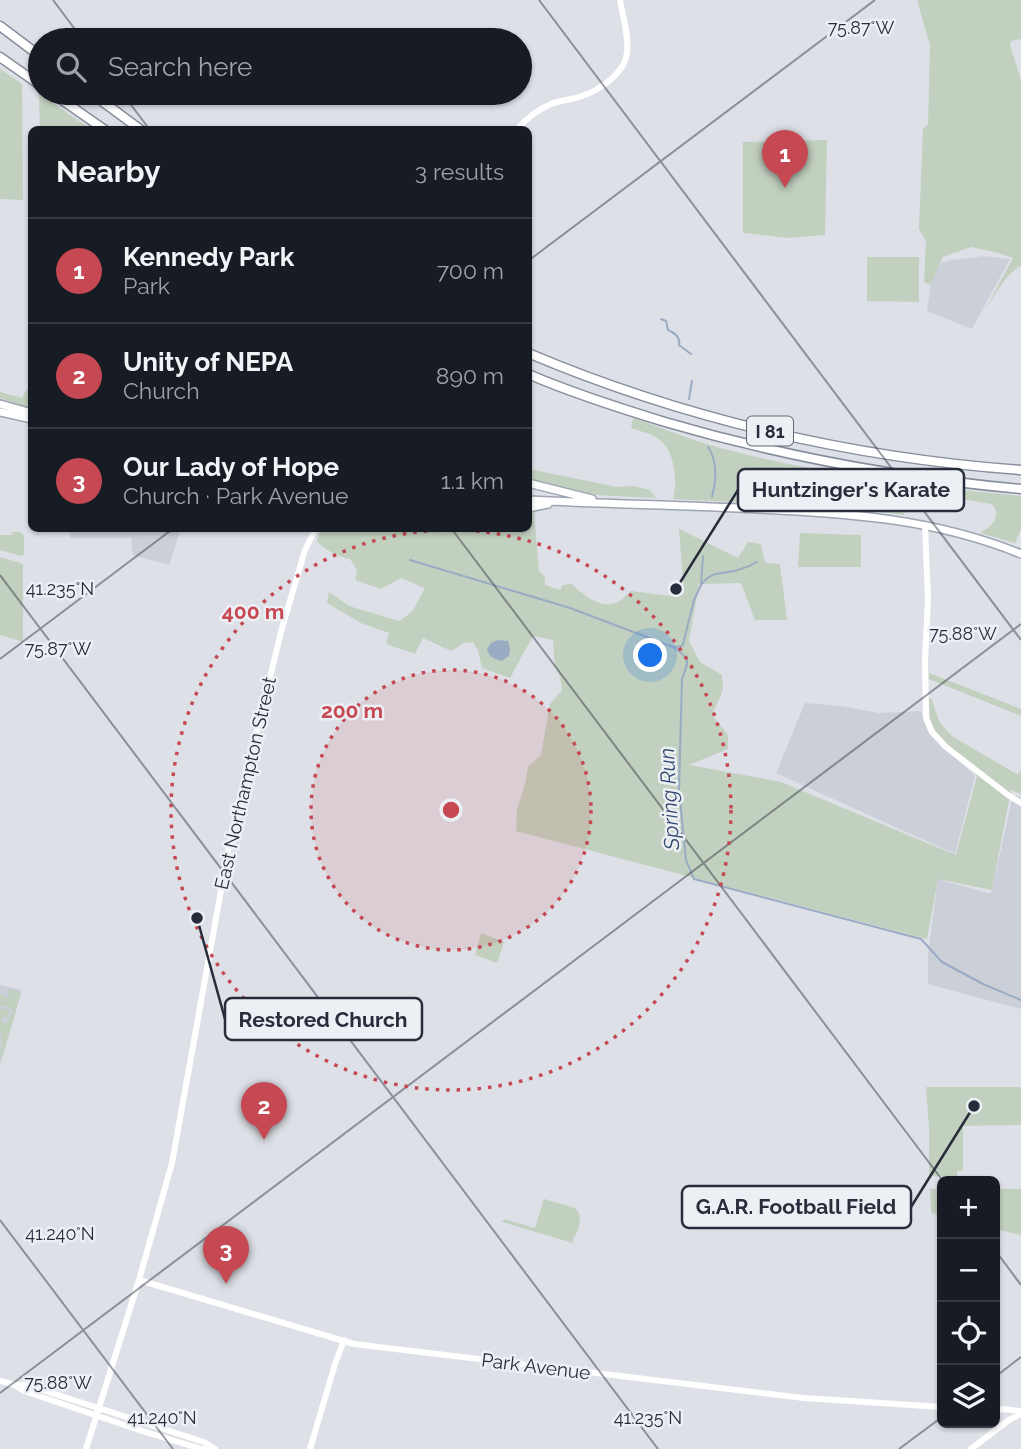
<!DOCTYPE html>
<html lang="en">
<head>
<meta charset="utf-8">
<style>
  :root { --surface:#171b24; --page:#242831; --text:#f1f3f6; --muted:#9ea1a6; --line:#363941; --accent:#c54852 }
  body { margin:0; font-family:Raleway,sans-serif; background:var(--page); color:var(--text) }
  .controls { position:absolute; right:21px; bottom:21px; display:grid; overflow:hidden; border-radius:10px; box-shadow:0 2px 5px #0004 }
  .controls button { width:63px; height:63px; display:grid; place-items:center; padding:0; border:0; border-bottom:2px solid var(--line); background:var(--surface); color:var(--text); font:35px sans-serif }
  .you { position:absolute; left:651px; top:656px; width:24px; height:24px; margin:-18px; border:5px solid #fff; border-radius:50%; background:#1a73e8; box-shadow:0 0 0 10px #1a73e833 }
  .badge { display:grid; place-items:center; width:46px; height:46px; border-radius:50%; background:var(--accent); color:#fff; font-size:23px; font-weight:700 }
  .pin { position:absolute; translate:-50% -58px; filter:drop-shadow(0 2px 4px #0008) }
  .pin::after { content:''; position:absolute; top:37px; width:24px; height:21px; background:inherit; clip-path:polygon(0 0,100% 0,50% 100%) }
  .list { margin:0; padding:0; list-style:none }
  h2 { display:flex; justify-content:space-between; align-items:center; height:91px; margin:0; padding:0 28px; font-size:30px }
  h2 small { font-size:23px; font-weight:400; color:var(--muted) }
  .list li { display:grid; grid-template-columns:46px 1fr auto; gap:21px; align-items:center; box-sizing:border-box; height:105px; padding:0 28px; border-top:2px solid var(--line) }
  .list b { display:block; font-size:26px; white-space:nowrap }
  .list p { margin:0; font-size:23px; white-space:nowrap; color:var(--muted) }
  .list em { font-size:23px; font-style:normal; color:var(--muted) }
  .icon { flex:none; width:38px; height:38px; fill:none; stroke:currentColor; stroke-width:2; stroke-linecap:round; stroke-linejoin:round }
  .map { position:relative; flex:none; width:1021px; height:1449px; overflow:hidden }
  .search { position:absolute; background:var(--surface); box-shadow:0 2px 5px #0004; left:28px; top:28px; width:504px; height:77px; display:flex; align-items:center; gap:18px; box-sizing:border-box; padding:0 24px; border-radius:38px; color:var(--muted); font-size:26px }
  .panel { position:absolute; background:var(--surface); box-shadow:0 2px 5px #0004; left:28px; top:126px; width:504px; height:406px; border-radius:10px }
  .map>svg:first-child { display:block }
</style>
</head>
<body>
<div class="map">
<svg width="1021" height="1449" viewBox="0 0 1021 1449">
  <rect width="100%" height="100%" fill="#dde0e6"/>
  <!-- built -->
  <path fill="#cbcfd8" d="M984 256 1010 259 972 329 927 311 933 265 952 260Z
    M70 529V528L181 529 169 565 133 555 131 538H70Z
    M805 703 842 706 879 713 921 711 929 733 975 776 955 854 776 773Z
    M1013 795 1021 797V1009L928 984V954L938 879 991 894Z
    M0 985 22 990 0 1065Z"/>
  <!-- green -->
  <path fill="#c2d0bf" d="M917 0H1021V39L1011 41 1010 45 1021 80V266C1006 273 993 298 984 312L1013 258 995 252 971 247 943 257 930 285 924 282 926 241 919 229 923 129 928 125 930 45Z
    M0 69 22 84 23 200 0 199Z
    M39 94 91 129H40Z
    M827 140 825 235 788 238 743 233V142Z
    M867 257H919V302L867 301Z
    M31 314V409L0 398V392L22 398 27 389 30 388 29 315Z
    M633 418C662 428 691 440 720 448 818 474 920 486 1021 496V529L1015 543 980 533C992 526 1002 517 992 504L914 491 908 494 904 515 838 507 673 499C678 481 675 449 657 438 650 433 639 431 631 428Z
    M529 469 617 487 634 486 650 490 656 498 596 495 529 480Z
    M534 511 539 571 545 577V585L560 590 563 585 572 584C583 595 601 610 618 602 622 600 627 594 631 591L671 596 684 593 679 529 738 558 748 542 761 544 765 563 780 564 787 620H755L741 583 699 584 689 641 700 662 722 675 723 690 712 715 728 735V749L689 765 781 782 956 855 977 776 935 731 930 720 929 698H931L940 723 952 736 1018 775 1021 769V794L1011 790 992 890 938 879 927 939 516 831 517 810 525 784 528 767 541 755 550 704 562 690 560 677 555 667 553 640 533 636 510 678 482 668 478 651 473 642 464 643 451 651 423 638 415 654 386 644 389 633 361 623 327 603 329 592 349 606 399 621 412 612 425 588 401 578 381 589 355 580 357 570 350 559C337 556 326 551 317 541L321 529 528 528 529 512Z
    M13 532H20L24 536V554L22 556 0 550V535H12Z
    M800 533 861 535V567H798Z
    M0 557 23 564V642L0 635Z
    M929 673 1021 709V716L929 679Z
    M481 933 504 942 497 963 475 955Z
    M12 989 21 993 2 1058 0 1059 2 1040 0 1033V1010L6 1008 9 1010 7 1018 2 1017 1 1021 4 1024 7 1023 10 1015 12 1014 13 1012 7 1005 0 1007V996L3 994 4 997 6 998 9 997V993L6 992Z
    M1021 1087V1125L963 1126V1171H957V1177L929 1176V1127L926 1087Z
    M930 1189H942V1216L931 1213Z
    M995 1189H1021V1235L995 1229Z
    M544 1199 575 1208C584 1216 579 1231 573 1239V1243L502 1222 504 1219 535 1228Z"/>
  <!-- water -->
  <path fill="#9aabc4" d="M498 640 508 641 510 649 509 656 502 661C494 659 489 657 487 649L491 643Z"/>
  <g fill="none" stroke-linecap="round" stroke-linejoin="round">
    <!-- stream -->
    <path stroke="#9aabc4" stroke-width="2" d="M661 319 666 321 668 330C675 333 681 337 679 345L691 354
      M689 399 692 381
      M708 447C718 461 716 481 712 497
      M410 560 570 608 673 647C691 659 689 660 682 679L679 790 686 860 694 879 921 939 942 962 983 984 1021 1000
      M702 584C710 572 720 574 734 571 742 569 750 566 757 562
      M675 647 682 646 683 644 694 600 701 585 703 556"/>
    <!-- primary casing -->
    <g stroke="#9da4b1" stroke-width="10">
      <path id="primary" d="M0 404 32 413
        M0 412 32 419
        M528 483 592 499
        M528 500C605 504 682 505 759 509 849 513 936 519 1021 554
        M528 508 548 504"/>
    </g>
    <!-- highway casing -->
    <g stroke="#868d9c" stroke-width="11">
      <path id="highway" d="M0 26 40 56
        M0 57 40 85
        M52 93 105 130
        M91 93 141 130
        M528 353C684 419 853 458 1021 470
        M528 374C572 393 619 408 665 422 781 456 900 478 1021 489"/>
    </g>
    <!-- secondary -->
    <path stroke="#fff" stroke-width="6" d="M516 130C526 119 537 110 551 104 561 100 572 100 582 96 600 90 625 73 627 53 629 36 623 17 620 0
      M925 525 928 600 925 660 926 718 932 732 946 747 1008 795 1021 803
      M139 1280 354 1344 804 1398 942 1407
      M0 1381 15 1385H27L204 1442 215 1449
      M15 1385 24 1391 142 1431 202 1449 211 1448
      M995 1411 1003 1409 1021 1411
      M86 1449 139 1280 172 1163 229 846 282 628 305 550 316 528
      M310 1449 335 1364 344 1340
      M971 1449 1009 1420 1021 1414"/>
    <!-- primary -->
    <use href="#primary" stroke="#fff" stroke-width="7"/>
    <!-- highway -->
    <use href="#highway" stroke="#fff" stroke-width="8"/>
  </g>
  <!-- ticks -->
  <path fill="none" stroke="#282d3c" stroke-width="2" stroke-opacity="0.45" d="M53 0 83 40M539 0 1021 640M122 93 150 130M528 261 875 0M451 528 943 1181M0 575 658 1449M0 659 174 528M0 1220 173 1449M995 1250 1021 1285M995 1377 1021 1357M0 1393 1021 624M899 1449 942 1417"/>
  <!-- distance rings -->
  <circle cx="451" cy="810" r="140" fill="#c54852" fill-opacity=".12"/>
  <g fill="none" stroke="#c54852" stroke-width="3.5" stroke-dasharray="3.5 7">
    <circle cx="451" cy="810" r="140"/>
    <circle cx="451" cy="810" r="280"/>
  </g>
  <g text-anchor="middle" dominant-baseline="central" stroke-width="5" stroke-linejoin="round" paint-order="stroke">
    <!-- shield labels -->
    <rect fill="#eceff4" stroke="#636773" stroke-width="2" x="747" y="416.5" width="46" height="29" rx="5"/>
    <g font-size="18" font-weight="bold" fill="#282d3c">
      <text x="770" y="431">I 81</text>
    </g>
    <!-- street labels -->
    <g font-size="19" fill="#282d3c" stroke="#eceff4">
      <text transform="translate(245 783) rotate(-77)">East Northampton Street</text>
      <text transform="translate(536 1366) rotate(7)">Park Avenue</text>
    </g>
    <!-- water labels -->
    <g font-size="21" font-style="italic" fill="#344a6d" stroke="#eceff4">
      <text transform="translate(669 799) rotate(-93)">Spring Run</text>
    </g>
  </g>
  <g font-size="18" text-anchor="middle" fill="#282d3c" stroke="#eceff4" stroke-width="5" stroke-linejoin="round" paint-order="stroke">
    <text x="861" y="34">75.87°W</text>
    <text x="60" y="595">41.235°N</text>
    <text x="963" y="640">75.88°W</text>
    <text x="58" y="655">75.87°W</text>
    <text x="60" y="1240">41.240°N</text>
    <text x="58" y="1389">75.88°W</text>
    <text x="162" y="1424">41.240°N</text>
    <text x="648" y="1424">41.235°N</text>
  </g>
  <circle cx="451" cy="810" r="10" fill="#c54852" stroke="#eceff4" stroke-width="3.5"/>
  <g font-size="21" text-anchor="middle" font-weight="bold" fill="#c54852" stroke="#eceff4" stroke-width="5" stroke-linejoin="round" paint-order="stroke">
    <text x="253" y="619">400 m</text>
    <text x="352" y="718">200 m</text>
  </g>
  <!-- callouts -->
  <path fill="none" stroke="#282d3c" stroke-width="2.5" d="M676 589L738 490M197 918L225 1019M974 1106L911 1207"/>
  <g fill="#282d3c" stroke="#eceff4" stroke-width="2.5">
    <circle cx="676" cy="589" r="7"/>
    <circle cx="197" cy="918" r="7"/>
    <circle cx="974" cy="1106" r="7"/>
  </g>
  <g fill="#eceff4" stroke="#282d3c" stroke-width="2.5">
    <rect x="738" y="469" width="226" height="42" rx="7"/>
    <rect x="225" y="998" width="197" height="42" rx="7"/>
    <rect x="682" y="1186" width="229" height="42" rx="7"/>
  </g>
  <g font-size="21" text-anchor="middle" font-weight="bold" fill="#282d3c">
    <text x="851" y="497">Huntzinger's Karate</text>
    <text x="323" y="1027">Restored Church</text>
    <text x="796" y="1214">G.A.R. Football Field</text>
  </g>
</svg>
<div class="controls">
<button>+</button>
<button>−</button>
<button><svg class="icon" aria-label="locate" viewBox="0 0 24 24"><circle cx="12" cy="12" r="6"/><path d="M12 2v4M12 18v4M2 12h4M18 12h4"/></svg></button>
<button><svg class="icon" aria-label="layers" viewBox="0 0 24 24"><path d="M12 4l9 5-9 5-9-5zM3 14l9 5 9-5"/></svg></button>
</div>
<div class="you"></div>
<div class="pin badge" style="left:785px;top:188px">1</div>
<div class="pin badge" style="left:264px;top:1140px">2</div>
<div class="pin badge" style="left:226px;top:1284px">3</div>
<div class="search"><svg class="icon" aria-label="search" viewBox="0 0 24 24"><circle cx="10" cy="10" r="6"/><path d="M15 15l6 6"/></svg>Search here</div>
<section class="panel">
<h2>Nearby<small>3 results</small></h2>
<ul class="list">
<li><span class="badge">1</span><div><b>Kennedy Park</b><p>Park</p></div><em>700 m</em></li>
<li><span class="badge">2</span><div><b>Unity of NEPA</b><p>Church</p></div><em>890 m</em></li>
<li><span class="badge">3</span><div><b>Our Lady of Hope</b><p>Church · Park Avenue</p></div><em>1.1 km</em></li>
</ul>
</section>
</div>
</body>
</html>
